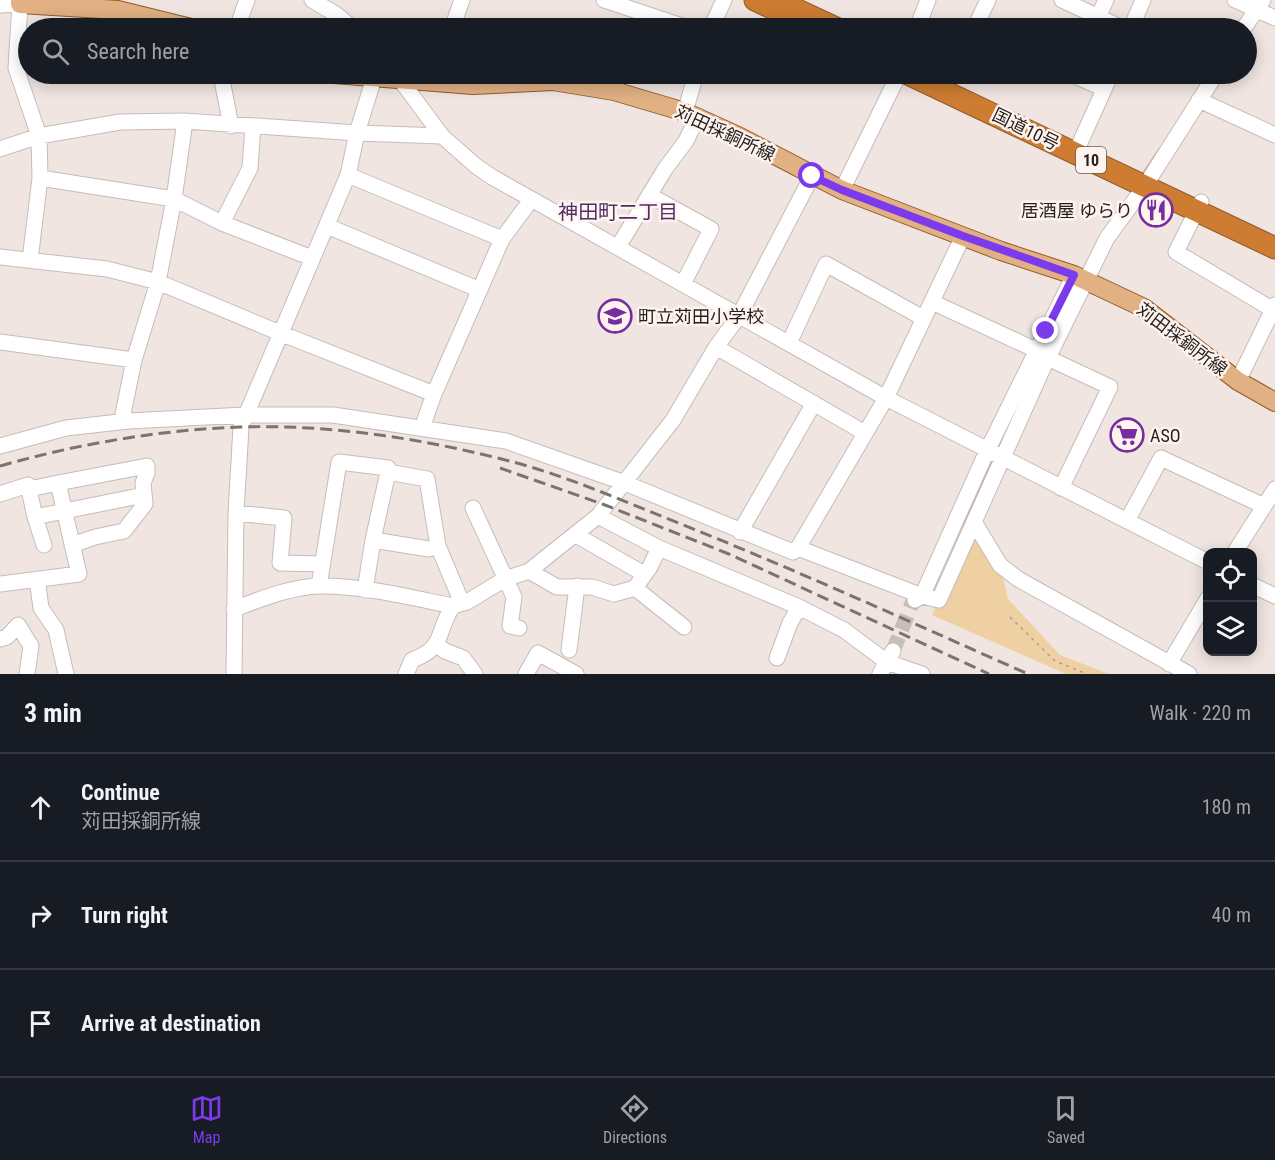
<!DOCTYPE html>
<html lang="en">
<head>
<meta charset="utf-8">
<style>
  :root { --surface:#171b24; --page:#20242c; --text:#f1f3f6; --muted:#9ea1a6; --line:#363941; --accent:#7c3aed }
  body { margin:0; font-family:"Roboto Condensed","Noto Sans JP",sans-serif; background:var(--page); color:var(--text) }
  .controls { position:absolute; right:18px; bottom:18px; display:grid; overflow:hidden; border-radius:12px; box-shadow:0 3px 15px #0003 }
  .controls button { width:54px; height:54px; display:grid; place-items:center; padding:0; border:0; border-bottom:2px solid var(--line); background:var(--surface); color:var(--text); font:30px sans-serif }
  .stop { position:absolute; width:18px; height:18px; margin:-14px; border:4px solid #7c3aed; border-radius:50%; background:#fff }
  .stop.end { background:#7c3aed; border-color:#fff; box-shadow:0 2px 6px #0008 }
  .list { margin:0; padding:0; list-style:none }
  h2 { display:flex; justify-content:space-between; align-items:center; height:78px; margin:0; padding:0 24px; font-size:26px }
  h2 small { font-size:20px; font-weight:400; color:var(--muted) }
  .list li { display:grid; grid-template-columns:39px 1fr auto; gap:18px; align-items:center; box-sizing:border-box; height:108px; padding:0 24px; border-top:2px solid var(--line) }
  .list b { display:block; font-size:22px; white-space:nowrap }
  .list p { margin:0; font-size:20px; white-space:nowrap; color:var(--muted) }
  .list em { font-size:20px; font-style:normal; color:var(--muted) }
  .icon { flex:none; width:33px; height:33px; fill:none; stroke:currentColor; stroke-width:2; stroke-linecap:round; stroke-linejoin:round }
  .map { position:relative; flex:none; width:1275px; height:674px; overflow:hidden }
  .search { position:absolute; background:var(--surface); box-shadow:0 3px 15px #0003; left:18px; right:18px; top:18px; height:66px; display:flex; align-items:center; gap:15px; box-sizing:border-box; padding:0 21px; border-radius:33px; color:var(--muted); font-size:22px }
  .sheet { height:402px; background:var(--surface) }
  nav { display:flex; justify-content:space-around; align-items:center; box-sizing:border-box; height:84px; border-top:2px solid var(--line); background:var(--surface); font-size:16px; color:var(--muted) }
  nav a { display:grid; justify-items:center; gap:3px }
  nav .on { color:var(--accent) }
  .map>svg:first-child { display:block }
</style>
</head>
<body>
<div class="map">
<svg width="1275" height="674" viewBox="0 0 1275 674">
  <rect width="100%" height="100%" fill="#f0e5e1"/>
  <!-- green -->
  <path fill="#eed0a3" d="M974 522 1000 565 1008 599 1060 655 1109 674H1066L932 615Z"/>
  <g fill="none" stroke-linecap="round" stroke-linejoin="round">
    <!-- stream -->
    <path stroke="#cd909e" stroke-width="3" d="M1142 176 1160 149
      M998 449 1013 417
      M962 525 994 457"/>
    <!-- minor-tunnel -->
    <path stroke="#c7bdba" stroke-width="15" stroke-dasharray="15 8" stroke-linecap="butt" d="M893 651 913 601"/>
    <!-- minor casing -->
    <g stroke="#c6bcb8" stroke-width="17">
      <path id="minor" d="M312 0 337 15 352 28
        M604 0 688 28
        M1062 0 1122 28
        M1235 0 1275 18
        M0 5 20 4 16 68 39 136 40 178 30 260
        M1098 17 1106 0
        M237 28 247 0
        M452 28 462 0
        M711 28 724 0
        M917 28 928 0
        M978 28 975 27 988 0
        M1131 28 1143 0
        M1244 28 1263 0
        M223 74 222 80 231 126
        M396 74 442 136 476 166 492 177 886 398 1208 562
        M1071 74 1104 89
        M1199 100 1275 135
        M685 112 696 74
        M1079 145 1111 74
        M0 149 39 136 120 122 185 121 357 133 442 136
        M348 175 502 239
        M40 178 174 199 222 223 312 258
        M842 190 899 74
        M649 195 711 229 683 284
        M1201 202 1176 252 1275 311
        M222 223 250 168 253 126
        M327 226 480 290
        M618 247 665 169 686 141 698 116
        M0 257 107 269 158 282 280 333 434 394
        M932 302 1036 350
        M0 342 134 360
        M789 343 826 264 923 318
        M716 347 865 433
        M1048 358 1110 387 1061 488
        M1238 381 1275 305
        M128 421 123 414 134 360 158 282 174 199 185 121
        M422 428 434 394 502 239 531 200
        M0 446 66 428 128 421 245 415H333L506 441 625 483 793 552 798 548 886 398 963 236
        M29 489 58 483
        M0 494 28 485 35 517
        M473 508 514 597 510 626 519 628
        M236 513 284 518 280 563 322 564
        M598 516 659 548 799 607 844 630 887 662 922 674
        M1127 521 1161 458 1264 506
        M974 522 1000 565 1018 579 1189 674
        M740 532 814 403
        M576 535 644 574
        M373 540 429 549 438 546
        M44 545 35 517 144 495
        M798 548 922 596 939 600 1043 368 1107 238 1145 186 1216 74
        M1235 552 1275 489
        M529 571 557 587H592L614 594 635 588 650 567 659 548
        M37 579 41 608 56 630 66 674
        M0 584 79 574 58 483 147 466V473L143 483 145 504 124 531 95 537 72 545
        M1252 585 1275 596
        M319 586 339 462 388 468V472
        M635 588 684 627
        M365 590 373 540 388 472 427 479 438 546 462 603
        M915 600 922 596 987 451 1074 275
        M234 609C261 599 290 587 319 586 360 585 413 598 453 606L467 602 505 579 529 571 598 516 673 420 716 347 739 316 812 176
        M0 639 7 637 18 625 31 646 27 674
        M437 645 445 651 463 658 475 674
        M569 650 577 586
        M777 658 790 623 799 607
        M1169 664 1208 598
        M234 674 236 513 241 427 348 175 357 133 374 78
        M406 674 412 660C446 648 436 631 453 606
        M526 674 538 653 576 674
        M880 674 893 651"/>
    </g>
    <!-- major casing -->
    <g stroke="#915b2a" stroke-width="20">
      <path id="major" d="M20 0V4L118 10 191 28
        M334 74 473 85 553 81 614 91 685 112 738 136 842 190 1001 251 1074 275 1144 308 1238 381 1275 402"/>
    </g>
    <!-- highway casing -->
    <g stroke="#915b2a" stroke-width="23">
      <path id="highway" d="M755 0 787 15
        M776 0 836 28
        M908 74 1275 248"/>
    </g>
    <!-- path -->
    <path stroke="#a79e9b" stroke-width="1.5" stroke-dasharray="3 4.5" stroke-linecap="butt" d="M1010 617 1055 661 1087 674"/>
    <!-- minor -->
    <use href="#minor" stroke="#fff" stroke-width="15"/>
    <!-- major -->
    <use href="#major" stroke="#e1b083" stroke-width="18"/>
    <!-- highway -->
    <use href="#highway" stroke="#cd7c31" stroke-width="21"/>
    <!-- rail -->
    <path stroke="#7a7370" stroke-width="3" stroke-dasharray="12 6" stroke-linecap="butt" d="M0 466C77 444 159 430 240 427 330 424 426 439 513 462 570 477 625 502 681 524 798 571 913 623 1028 674
      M500 468 605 505 729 554 989 674"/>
  </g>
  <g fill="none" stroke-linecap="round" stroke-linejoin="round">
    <!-- route -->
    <path stroke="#7c3aed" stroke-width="8" d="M812 176 842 190 963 236 1074 275 1046 331"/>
  </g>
  <!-- icons -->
  <defs>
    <g id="restaurant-ring" transform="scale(1.725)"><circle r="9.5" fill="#fef3ef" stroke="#762da0" stroke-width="1.5"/><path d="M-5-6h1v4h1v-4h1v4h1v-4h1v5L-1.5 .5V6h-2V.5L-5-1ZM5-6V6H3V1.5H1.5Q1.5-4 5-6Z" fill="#762da0"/></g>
    <g id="school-ring" transform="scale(1.725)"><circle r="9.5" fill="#fef3ef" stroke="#762da0" stroke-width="1.5"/><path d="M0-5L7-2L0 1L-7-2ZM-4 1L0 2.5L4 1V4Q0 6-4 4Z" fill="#762da0"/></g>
    <g id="supermarket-ring" transform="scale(1.725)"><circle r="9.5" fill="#fef3ef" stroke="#762da0" stroke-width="1.5"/><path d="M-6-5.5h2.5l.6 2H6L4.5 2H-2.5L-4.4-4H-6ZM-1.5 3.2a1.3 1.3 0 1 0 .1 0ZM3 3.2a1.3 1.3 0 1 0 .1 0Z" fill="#762da0"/></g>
  </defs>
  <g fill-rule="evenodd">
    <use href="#restaurant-ring" x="1156" y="210"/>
    <use href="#school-ring" x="615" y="316"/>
    <use href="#supermarket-ring" x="1127" y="435"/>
  </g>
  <g text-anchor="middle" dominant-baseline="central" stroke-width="5" stroke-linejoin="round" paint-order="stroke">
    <!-- shield labels -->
    <rect fill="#fef3ef" stroke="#645e5b" stroke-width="1.5" x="1076" y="147" width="30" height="26" rx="4.5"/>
    <g font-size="16" font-weight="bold" fill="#221e1c">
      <text x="1091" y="160">10</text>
    </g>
    <!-- street labels -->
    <g font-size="18" fill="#221e1c" stroke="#fef3ef">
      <text transform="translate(1026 129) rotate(26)">国道10号</text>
      <text transform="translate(725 133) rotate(25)">苅田採銅所線</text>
      <text transform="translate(1182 339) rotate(37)">苅田採銅所線</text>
    </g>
    <!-- poi labels -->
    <g font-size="18" fill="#221e1c" stroke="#fef3ef" text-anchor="start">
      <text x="1133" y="210" text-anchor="end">居酒屋 ゆらり</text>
      <text x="638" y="316">町立苅田小学校</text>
      <text x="1150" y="435">ASO</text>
    </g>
    <!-- neighbourhood labels -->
    <g font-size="20" fill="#502e66" stroke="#fef3ef">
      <text x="618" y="212">神田町二丁目</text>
    </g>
  </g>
</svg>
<div class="controls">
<button><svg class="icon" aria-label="locate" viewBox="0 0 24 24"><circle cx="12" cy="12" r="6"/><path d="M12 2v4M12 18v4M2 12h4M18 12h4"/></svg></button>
<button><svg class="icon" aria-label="layers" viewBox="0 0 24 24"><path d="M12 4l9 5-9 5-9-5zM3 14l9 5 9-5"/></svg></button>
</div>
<div class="stop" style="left:812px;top:176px"></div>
<div class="stop end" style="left:1046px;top:331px"></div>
<div class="search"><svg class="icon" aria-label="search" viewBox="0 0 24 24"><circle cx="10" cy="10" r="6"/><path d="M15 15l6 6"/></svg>Search here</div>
</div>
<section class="sheet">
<h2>3 min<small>Walk · 220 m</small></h2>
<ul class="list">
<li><svg class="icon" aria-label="ahead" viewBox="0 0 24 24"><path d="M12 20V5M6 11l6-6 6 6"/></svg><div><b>Continue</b><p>苅田採銅所線</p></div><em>180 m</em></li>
<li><svg class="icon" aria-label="right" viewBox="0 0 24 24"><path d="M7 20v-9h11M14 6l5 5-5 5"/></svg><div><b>Turn right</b></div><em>40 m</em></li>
<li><svg class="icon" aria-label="arrive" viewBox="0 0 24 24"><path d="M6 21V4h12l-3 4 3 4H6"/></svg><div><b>Arrive at destination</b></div></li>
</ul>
</section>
<nav>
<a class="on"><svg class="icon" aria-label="map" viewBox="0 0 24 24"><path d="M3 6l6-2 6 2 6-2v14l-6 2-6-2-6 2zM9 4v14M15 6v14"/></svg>Map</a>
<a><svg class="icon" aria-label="directions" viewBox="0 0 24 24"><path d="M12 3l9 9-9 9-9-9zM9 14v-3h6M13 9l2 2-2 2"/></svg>Directions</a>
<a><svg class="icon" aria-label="saved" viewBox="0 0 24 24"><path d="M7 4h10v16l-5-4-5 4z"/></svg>Saved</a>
</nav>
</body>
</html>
